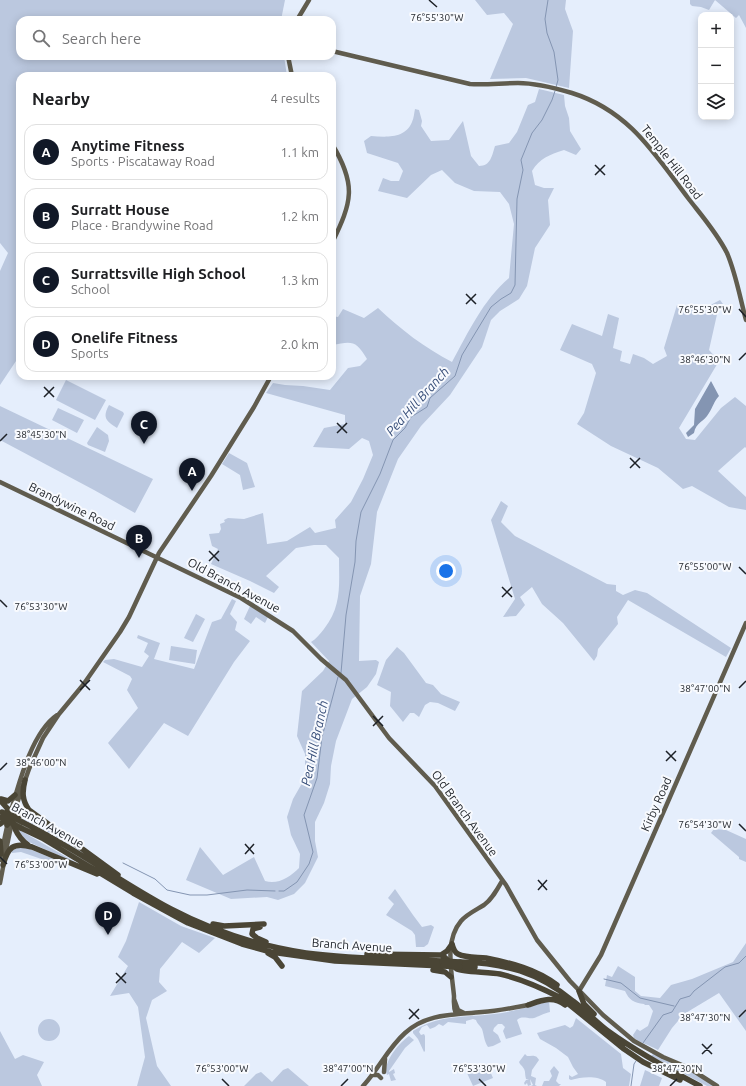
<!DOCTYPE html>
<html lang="en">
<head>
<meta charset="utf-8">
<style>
  :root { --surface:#fff; --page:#f6f6f6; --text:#202124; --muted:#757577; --line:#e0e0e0; --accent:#111827 }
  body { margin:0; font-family:Ubuntu,sans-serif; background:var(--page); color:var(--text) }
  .controls { position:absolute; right:12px; top:12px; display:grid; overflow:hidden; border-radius:8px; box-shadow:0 2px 10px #0003 }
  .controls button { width:36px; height:36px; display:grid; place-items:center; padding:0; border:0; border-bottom:1px solid var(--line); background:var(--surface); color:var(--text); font:20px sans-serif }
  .you { position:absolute; left:446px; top:571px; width:14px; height:14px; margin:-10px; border:3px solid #fff; border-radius:50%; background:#1a73e8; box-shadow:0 0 0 6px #1a73e833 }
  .badge { display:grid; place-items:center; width:26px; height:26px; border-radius:50%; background:var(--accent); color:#fff; font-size:13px; font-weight:700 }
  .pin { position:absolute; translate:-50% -33px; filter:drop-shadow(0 1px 2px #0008) }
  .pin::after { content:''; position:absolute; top:21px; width:14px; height:12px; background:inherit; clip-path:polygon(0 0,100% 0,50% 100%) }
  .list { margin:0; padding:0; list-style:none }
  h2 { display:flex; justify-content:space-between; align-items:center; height:52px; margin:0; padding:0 16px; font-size:17px }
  h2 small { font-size:13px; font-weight:400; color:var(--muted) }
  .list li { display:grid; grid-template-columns:26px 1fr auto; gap:12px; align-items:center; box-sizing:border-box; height:56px; margin:0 8px 8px; padding:0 8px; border:1px solid var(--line); border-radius:12px }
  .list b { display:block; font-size:15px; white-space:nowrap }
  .list p { margin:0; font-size:13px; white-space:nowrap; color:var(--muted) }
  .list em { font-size:13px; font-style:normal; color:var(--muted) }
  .icon { flex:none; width:22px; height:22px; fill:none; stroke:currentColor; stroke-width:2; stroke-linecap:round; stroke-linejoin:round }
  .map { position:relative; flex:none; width:746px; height:1086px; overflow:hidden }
  .search { position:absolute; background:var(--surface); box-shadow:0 2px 10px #0003; left:16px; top:16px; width:320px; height:44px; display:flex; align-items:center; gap:10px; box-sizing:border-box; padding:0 14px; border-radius:12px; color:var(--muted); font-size:15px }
  .panel { position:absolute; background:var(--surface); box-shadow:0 2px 10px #0003; left:16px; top:72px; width:320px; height:308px; border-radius:12px }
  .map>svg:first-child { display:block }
</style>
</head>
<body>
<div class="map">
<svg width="746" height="1086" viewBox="0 0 746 1086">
  <rect width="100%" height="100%" fill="#e5eefc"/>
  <!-- green -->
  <path fill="#bbc8df" d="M0 0H285L281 20H20V56H284L287 76H20V355L0 385V271L8 253 0 243Z
    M475 0H566L565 9 573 31 569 88 526 78 490 79 513 24 504 13 487 15Z
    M690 0H746V28L739 15 736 18 715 0 709 10 701 7 692 6 690 4Z
    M539 89 564 95 565 106 569 118 570 131 581 149 576 155 564 150C549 155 540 158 532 171L535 185 544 188H554L548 200 550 225 535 248 527 286 519 299 500 311 491 320 482 347 450 395 421 426 398 459 377 512 371 564 360 596 359 661 376 660 379 662 376 674 367 687 352 699 336 741 331 766 330 784 324 803 315 822V841L318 857 305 883 294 894 278 900 267 897 231 899 186 880 200 847 223 875 254 857 265 881C278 885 290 877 299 868L300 854 291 835 287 817 293 799 305 778V754L297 736 302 691 323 671 329 661 311 642C316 639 320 634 324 629 342 606 339 585 339 558L326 545H314L296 548 266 576 279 587 274 593 250 581 211 564 218 549 212 546 209 534 219 533 221 529 220 524 225 522 224 520 228 518 244 519 263 513 267 544 287 541 310 527 315 533 336 528 335 520 351 502 363 479 373 455 369 441 362 438 349 449 313 447 324 428 345 424V415L266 393 273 383 285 385 303 386 330 390 348 368 360 366 367 359C356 340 352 341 332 345V316L338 317 343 309 364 318 378 308C400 329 425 348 452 362 468 333 483 300 509 278L514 224 509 204 500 192 474 191 455 183 442 170 431 175 407 198 378 191 383 178 391 181H399L403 171 398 163 367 153 364 141 371 136C386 137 405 139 412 122 414 118 414 113 415 109L419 110 422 121 421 126 431 141 449 140 463 121 471 156 479 166C491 166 492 155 495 146L509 143 517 132 528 105 535 102Z
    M720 300 723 304 718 310 709 350 719 361 679 428 686 439 695 440 721 408 735 397 746 406V448L745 447 718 471 746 497V510L729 507 692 486 683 489 658 468 611 446 577 424 584 413 596 373 592 364 560 350 572 324 602 336 608 314 619 318 613 348 622 351 620 361 630 364 633 354 644 358 653 364 667 356 664 348 677 305 701 310Z
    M66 380 106 400 95 420 56 400Z
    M109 405 123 412 124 414 117 428C106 421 102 418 109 405Z
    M0 406 153 479 135 513 94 490 0 440Z
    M58 408 84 420 77 433 52 420Z
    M97 427 108 435 109 441 105 452 88 445 87 443Z
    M229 453 247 463 255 487 243 490 240 475 222 464Z
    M501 501 508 506 501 522 515 536 607 584 616 585V591L623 595 635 590 647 593 731 648 726 657 628 600 617 617 618 624 598 649 597 656 594 661 563 623 542 604 532 587 520 597 525 605 516 616 503 617 515 599 491 520Z
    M232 599 236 601 230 614 237 622 235 630 250 641 234 662 188 736 164 723 129 769 108 743 138 708 127 690 132 679 130 676 103 662 105 660 114 659 142 667 149 656 144 652 148 643 137 638 138 635 160 643 154 659 194 669 212 622 221 619Z
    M250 606 268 617 265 623 256 617 251 624 244 619Z
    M196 614 205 619 193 642 184 638Z
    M171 646 197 650 195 664 169 660Z
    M397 647 404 653 426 683 433 685 441 694 460 702 455 711 438 703 430 702 425 705 419 717 414 713H410L403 722 390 706 391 692 377 685 386 660Z
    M23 817 35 818 86 855 50 833 20 818Z
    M16 828 77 863V864L29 842 24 838Z
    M714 829 726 830 746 839V862L739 859V857L711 833Z
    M22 846 54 859 59 865 21 852 12 853 11 851Z
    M395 889 413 915 422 927 431 925 434 927 428 944 424 947H416L415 935 412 931 386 915 394 904 388 898Z
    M139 902 181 926 215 938 199 953 182 942 160 969 159 982 167 991 152 1000 146 1018 157 1066 171 1086H137L145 1057 138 1007 129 993 110 996 128 966 118 957 126 941Z
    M746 943V1031L719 993 684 1014 672 1028 658 1050C649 1045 641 1043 634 1038L633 1035 637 1029 640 1031 648 1026 653 1011 649 1005H645L644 1004C634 1003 629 1000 625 991L605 986 607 975 612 977 618 966 635 977V991L641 996 660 998 671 985 692 979 733 962Z
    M549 1001 550 1012C545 1013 537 1017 534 1018 527 1019 522 1015 517 1020L522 1034 506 1039 503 1031 505 1027 502 1024H498L494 1028 493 1031 498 1035 501 1042 493 1046 488 1047C484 1041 484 1035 482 1029 480 1025 477 1024 476 1020L473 1019 466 1021V1024L448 1022 443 1026 439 1024 435 1027 430 1029 427 1025 422 1027 419 1032 421 1035 424 1034 425 1036V1051L424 1052 418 1039 413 1033V1031C440 1014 464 1018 494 1014 513 1012 531 1006 549 1001Z
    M576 1018 621 1054 623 1068 631 1074 629 1086H606V1082C597 1075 581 1077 571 1080L569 1079V1075L572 1077 578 1074 573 1067 568 1057 556 1048 540 1039 537 1033 565 1025 570 1028 573 1026Z
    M38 1030a11 11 0 1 1 22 0a11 11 0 1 1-22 0Z
    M0 1031 15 1059 23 1055 44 1062 37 1075 42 1086H0Z
    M409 1036 414 1040 405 1048 389 1071V1072L394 1069 395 1073 393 1074 396 1080 391 1081 389 1074 387 1075C382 1063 399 1043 409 1036Z
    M525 1054 527 1056C532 1056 536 1054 539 1060L532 1070 531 1076 536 1078 535 1085 537 1086H531L533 1085 530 1079 531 1085 528 1086 527 1083 525 1085 524 1083 526 1080 529 1079H526C524 1071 527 1071 520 1064L519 1062Z
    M653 1054 689 1070 714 1086H707L651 1056Z
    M487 1064 493 1078 473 1086 467 1073Z
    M554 1066 559 1072 556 1081 559 1084H561L559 1086H542L544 1081H549L552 1076 550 1071Z
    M288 1068 309 1086H244L256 1074 261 1072 272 1082 283 1070Z
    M645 1070 662 1078 659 1086H640Z"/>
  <!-- water -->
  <path fill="#8495b2" d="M711 381 719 396C714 401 713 407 709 413 704 422 696 422 694 433L688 437 686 433 694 425 695 409Z"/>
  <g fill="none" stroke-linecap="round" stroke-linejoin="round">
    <!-- stream -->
    <path stroke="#8495b2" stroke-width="1" d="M548 0 545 19 547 33 554 52 558 80 556 87
      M341 673 346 615 355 562 356 541 361 512 380 474 393 440 405 428 411 417 427 407 430 398 455 376 462 355 491 307 501 299 511 293 515 285 517 199 523 170 521 160 532 133 542 120 552 100 555 91
      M123 863 155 879 167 890 190 895H207L247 890 275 891
      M279 891H284L297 882 309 864 313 852 304 815 317 778 322 737 338 677
      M604 979 621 983 640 998 674 1006
      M643 1043 663 1015 672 1012 680 999 690 996 694 991 725 967 739 963 746 956
      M631 1086 634 1064 636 1061"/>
    <!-- major -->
    <path stroke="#605c4e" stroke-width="4.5" d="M297 20 309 0
      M332 51 470 84C486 85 502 83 518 83 536 83 555 88 572 93 629 111 654 153 688 198 702 216 717 233 727 253 736 274 740 298 746 320
      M288 56 292 76
      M332 144C357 185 352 202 332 243
      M0 482 241 598 293 631 321 659 346 680 389 738 435 786 506 885 537 940 570 981 603 1015 634 1041 663 1057 689 1068 717 1086
      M11 811C19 783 32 732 57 715
      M5 855 14 812 29 769 43 738 59 714 83 685 120 632 129 617 159 553 211 476 254 407 271 376
      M0 860 8 822
      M0 883 4 862
      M579 991 601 955 746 623
      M454 999 458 1010 464 1013
      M456 1014C453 1007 454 1003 454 996 452 973 444 941 461 921 467 914 476 910 484 905 492 899 497 890 502 881
      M384 1072 385 1059
      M372 1075H378L381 1078
      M363 1086C378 1070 388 1048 405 1033 427 1013 454 1015 482 1012 498 1011 512 1008 528 1005"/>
    <!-- highway -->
    <path stroke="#4a4535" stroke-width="5.5" d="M25 780C22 792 22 800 29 810L118 875
      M1 799 8 801 15 795
      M0 800 7 808 9 816
      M11 809C12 825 16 836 28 845
      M22 822C74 847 120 882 171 909 213 931 259 946 306 953 351 959 397 959 442 961
      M0 824 8 818
      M7 825C13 815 25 813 35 817
      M21 828 42 838 133 893 175 916 188 923 242 944 271 952 335 961 443 966
      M0 841 1 854
      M3 865C8 847 13 842 32 847L97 874
      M213 924 224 926 264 924
      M260 927 253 929 252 934 257 938 266 942
      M452 944C453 948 454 952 458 954 466 958 477 957 486 958 511 963 536 969 557 985
      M268 953 275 957 282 966
      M367 954 441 955C448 958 450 965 457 969 461 972 491 972 500 974 522 979 542 988 561 998
      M441 955 447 951 452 944
      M460 962C505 963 538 972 573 1001 585 1010 596 1022 608 1031 637 1052 668 1069 700 1086
      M460 967H475
      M433 970 445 972 451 977
      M579 991 584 1004 594 1014
      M560 997 624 1049 643 1062 680 1080
      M528 1005C540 1001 553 995 565 1005"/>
    <!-- highway-bridge -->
    <path stroke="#4a4535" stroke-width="5.5" d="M2 812 22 822
      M0 817 21 828
      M442 961 460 962
      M443 966 460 967"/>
  </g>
  <!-- ticks -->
  <path fill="none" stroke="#1d2127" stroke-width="1.5" d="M429 0 437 7M595 165 605 175M595 175 605 165M466 294 476 304M466 304 476 294M739 309 746 317M739 360 746 353M44 387 54 397M44 397 54 387M337 423 347 433M337 433 347 423M0 441 7 434M630 458 640 468M630 468 640 458M209 551 219 561M209 561 219 551M739 567 746 574M502 587 512 597M502 597 512 587M0 600 7 607M80 680 90 690M739 688 746 681M80 690 90 680M373 716 383 726M373 726 383 716M666 751 676 761M666 761 676 751M0 770 7 763M739 824 746 831M245 844 254 854M245 854 254 844M0 857 7 864M538 880 547 890M538 890 547 880M116 973 126 983M116 983 126 973M409 1009 419 1019M739 1017 746 1010M409 1019 419 1009M702 1044 712 1054M702 1054 712 1044M222 1079 229 1086M479 1079 486 1086M341 1086 348 1079M670 1086 677 1079"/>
  <g text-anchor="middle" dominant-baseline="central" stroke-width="4" stroke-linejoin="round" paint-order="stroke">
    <!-- street labels -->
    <g font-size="12" fill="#1d2127" stroke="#f8fafe">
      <text transform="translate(672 162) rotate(52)">Temple Hill Road</text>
      <text transform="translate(72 506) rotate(26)">Brandywine Road</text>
      <text transform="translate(234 585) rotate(28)">Old Branch Avenue</text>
      <text transform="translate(656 804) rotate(-66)">Kirby Road</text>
      <text transform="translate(465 813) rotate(54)">Old Branch Avenue</text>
      <text transform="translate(48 825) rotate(29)">Branch Avenue</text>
      <text transform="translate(352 945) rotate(4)">Branch Avenue</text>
    </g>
    <!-- water labels -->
    <g font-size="13" font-style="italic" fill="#364d78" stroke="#f8fafe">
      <text transform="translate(417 401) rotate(-48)">Pea Hill Branch</text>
      <text transform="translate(314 743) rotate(-78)">Pea Hill Branch</text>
    </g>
  </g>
  <g font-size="10" text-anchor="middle" fill="#1d2127" stroke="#f8fafe" stroke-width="4" stroke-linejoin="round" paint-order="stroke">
    <text x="437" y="21">76°55'30"W</text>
    <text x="705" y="313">76°55'30"W</text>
    <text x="705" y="363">38°46'30"N</text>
    <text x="41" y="438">38°45'30"N</text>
    <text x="705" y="570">76°55'00"W</text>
    <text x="41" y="610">76°53'30"W</text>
    <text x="705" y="692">38°47'00"N</text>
    <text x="41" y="766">38°46'00"N</text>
    <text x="705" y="828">76°54'30"W</text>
    <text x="41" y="868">76°53'00"W</text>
    <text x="705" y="1021">38°47'30"N</text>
    <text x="222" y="1072">76°53'00"W</text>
    <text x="348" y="1072">38°47'00"N</text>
    <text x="479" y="1072">76°53'30"W</text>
    <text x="677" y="1072">38°47'30"N</text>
  </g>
</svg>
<div class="controls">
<button>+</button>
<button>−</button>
<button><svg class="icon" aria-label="layers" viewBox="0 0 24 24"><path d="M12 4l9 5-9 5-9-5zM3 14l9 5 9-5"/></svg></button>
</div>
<div class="you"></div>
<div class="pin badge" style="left:192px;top:491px">A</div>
<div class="pin badge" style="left:139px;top:558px">B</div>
<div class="pin badge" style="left:144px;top:444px">C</div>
<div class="pin badge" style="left:108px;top:935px">D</div>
<div class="search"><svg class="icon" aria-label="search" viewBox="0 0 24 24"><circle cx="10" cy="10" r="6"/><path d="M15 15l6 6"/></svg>Search here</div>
<section class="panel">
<h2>Nearby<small>4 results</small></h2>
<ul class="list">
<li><span class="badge">A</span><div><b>Anytime Fitness</b><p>Sports · Piscataway Road</p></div><em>1.1 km</em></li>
<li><span class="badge">B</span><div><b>Surratt House</b><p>Place · Brandywine Road</p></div><em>1.2 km</em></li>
<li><span class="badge">C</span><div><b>Surrattsville High School</b><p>School</p></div><em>1.3 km</em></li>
<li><span class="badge">D</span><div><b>Onelife Fitness</b><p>Sports</p></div><em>2.0 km</em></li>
</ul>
</section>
</div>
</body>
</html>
